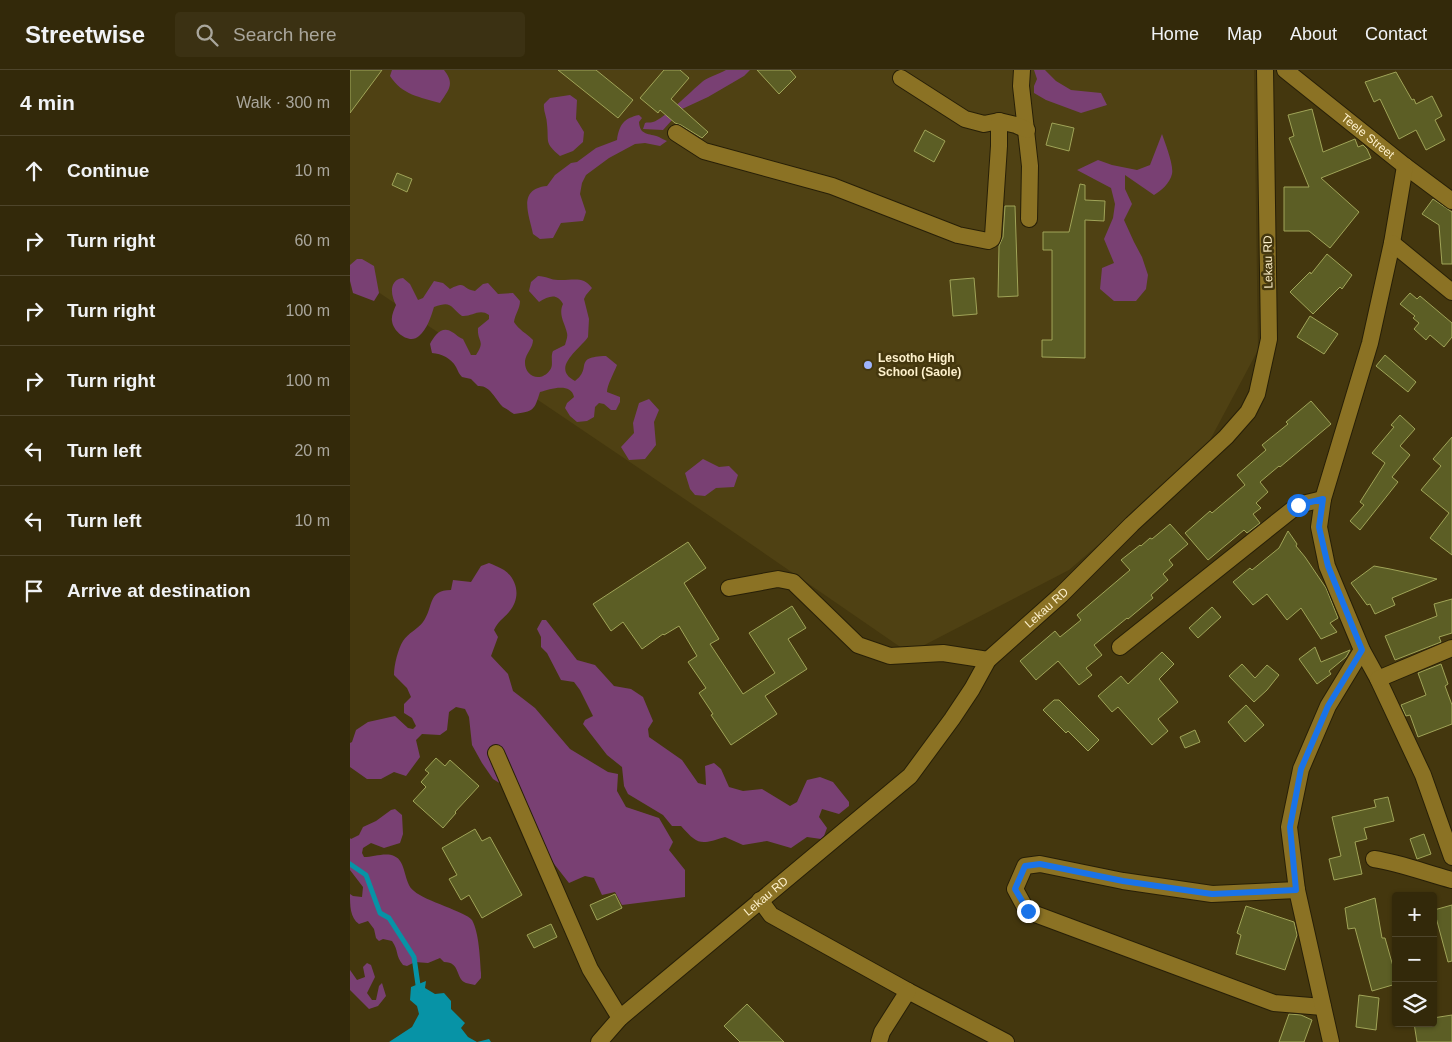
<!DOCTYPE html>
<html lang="en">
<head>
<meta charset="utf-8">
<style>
  :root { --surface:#33290a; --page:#3b3113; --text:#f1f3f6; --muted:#a9a69c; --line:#4e452b }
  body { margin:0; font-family:Arial,sans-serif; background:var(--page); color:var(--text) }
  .controls { position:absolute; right:15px; bottom:15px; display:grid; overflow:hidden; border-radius:5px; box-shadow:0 1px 4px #0004 }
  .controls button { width:45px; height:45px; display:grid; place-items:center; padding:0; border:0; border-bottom:1px solid var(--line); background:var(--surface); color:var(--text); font:25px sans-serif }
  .stop { position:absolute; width:15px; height:15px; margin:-11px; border:4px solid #1a73e8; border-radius:50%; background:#fff }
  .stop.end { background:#1a73e8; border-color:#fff; box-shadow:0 1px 5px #0008 }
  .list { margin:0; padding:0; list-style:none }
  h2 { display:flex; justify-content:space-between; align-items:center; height:65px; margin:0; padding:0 20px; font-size:21px }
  h2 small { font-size:16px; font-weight:400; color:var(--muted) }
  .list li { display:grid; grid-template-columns:32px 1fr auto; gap:15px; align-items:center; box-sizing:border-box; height:70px; padding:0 20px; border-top:1px solid var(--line) }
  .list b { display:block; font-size:19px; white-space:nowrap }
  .list em { font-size:16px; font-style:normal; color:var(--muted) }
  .icon { flex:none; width:28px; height:28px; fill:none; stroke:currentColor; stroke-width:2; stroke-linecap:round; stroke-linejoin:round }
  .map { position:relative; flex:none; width:1102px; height:972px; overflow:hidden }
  header { display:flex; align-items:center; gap:30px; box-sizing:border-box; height:70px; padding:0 25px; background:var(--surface); border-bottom:1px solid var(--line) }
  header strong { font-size:24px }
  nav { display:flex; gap:28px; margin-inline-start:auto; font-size:18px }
  .search { width:350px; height:45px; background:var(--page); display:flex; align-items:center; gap:12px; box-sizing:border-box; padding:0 18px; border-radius:5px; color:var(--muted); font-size:19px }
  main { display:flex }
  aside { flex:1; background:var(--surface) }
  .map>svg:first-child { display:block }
</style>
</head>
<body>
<header>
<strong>Streetwise</strong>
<div class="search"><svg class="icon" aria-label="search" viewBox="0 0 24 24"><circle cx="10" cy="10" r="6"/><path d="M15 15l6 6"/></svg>Search here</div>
<nav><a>Home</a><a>Map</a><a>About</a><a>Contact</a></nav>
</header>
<main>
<aside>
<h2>4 min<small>Walk · 300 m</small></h2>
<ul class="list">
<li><svg class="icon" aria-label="ahead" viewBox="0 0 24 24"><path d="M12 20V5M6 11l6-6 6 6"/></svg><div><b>Continue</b></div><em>10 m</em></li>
<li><svg class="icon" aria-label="right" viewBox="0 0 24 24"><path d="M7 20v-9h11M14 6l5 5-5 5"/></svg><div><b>Turn right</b></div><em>60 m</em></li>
<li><svg class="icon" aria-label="right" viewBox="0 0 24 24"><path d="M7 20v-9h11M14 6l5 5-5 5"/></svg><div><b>Turn right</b></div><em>100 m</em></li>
<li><svg class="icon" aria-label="right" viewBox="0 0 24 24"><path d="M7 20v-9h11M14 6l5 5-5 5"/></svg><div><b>Turn right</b></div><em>100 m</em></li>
<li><svg class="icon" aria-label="left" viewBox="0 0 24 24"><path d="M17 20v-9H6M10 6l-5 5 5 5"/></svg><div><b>Turn left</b></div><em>20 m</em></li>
<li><svg class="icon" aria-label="left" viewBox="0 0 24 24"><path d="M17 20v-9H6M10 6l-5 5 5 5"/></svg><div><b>Turn left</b></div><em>10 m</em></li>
<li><svg class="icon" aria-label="arrive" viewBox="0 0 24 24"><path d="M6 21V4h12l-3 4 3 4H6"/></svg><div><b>Arrive at destination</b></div></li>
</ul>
</aside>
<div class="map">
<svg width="1102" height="972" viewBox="0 0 1102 972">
  <rect width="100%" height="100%" fill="#44370e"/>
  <!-- built -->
  <path fill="#4f4113" d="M0 0H904L908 280 852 385 719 500 559 583 379 459 0 203Z"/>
  <!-- green -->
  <path fill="#794073" d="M42 0H94C105 14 99 19 90 33 70 27 52 25 40 6Z
    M376 0H400L394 6 358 27 332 39 313 60 293 59 295 53C297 52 300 53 303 52 314 49 341 21 352 12 356 8 369 4 376 0Z
    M684 0H695L706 11 721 20 751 23 757 35 731 43 696 30 684 23V16L687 9Z
    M220 25 227 30 226 49 234 62 233 72 223 81 210 86C194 72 199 73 197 54 197 47 193 41 194 34L200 28Z
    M289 45 292 48 289 52C290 66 299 63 309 67 311 68 314 70 317 71L310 76 295 73 285 74 259 88 236 105 232 113 230 124 236 142 233 151 211 153 203 168 190 169 183 164C179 144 167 119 197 116L205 105 221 93 227 92 246 78 267 70C269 55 274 48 289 45Z
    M812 64C815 73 824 95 822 104 820 113 811 121 804 125L775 105V119L782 134 774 150 784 172 792 187 798 205 796 219 786 231H764L750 219 752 198 764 193 754 169 763 148 765 134 761 118 727 100 748 90 762 95 787 100 800 95Z
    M7 189H12L24 196 29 223 24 231 3 223 0 211V195Z
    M188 206C196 206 201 210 208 210 221 211 233 205 242 218L236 225 234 229 239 249 238 267C230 279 200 298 225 311 243 298 222 287 256 286L267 295C264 303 257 315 257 322L270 327V332L266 340H261L254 334 249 333 245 337 244 347 237 351 227 352 220 346 215 338 217 333 224 327C221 312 200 319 190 322 184 341 184 341 164 344 161 342 157 339 153 337 145 329 140 315 128 316L121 309 112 307C109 304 108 301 106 297 101 288 92 284 82 283L80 274C84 266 92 255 102 262 107 265 108 267 113 269L121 285H126C136 270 127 272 128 258L139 249V245C129 238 122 247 112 246 100 237 102 230 84 237 81 247 77 259 69 266 60 275 43 262 42 251 41 246 44 240 46 235 41 226 38 210 53 208L60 214 68 230 73 228 84 211 93 213 100 219C117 210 111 219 125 221L133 214 138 213 148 224 163 223 170 231C170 239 165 244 164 252 169 260 176 263 183 270 183 278 176 283 175 291 174 307 191 313 200 300 204 295 200 287 203 281L215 275C216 271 218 267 217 263 215 253 208 245 213 234 207 223 199 226 189 232L179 221 181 212Z
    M299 329 309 340 304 352 306 375 295 389 279 390 271 377 284 363 283 353 289 333Z
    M353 389 369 397 379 396 388 405 384 417 366 418 355 426 345 425 340 419 335 403Z
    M139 493C144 495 149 497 154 500 168 510 171 528 159 542 153 549 148 551 144 560L148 567 141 586 158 604 163 621 185 638 220 679 258 702 268 704 267 721 276 737 309 748 323 772 319 780 335 800V827L272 835 265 822 252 825 244 808 235 806 219 813 190 776 159 719 143 709 132 693 122 675 119 647 115 639 106 637 99 642 97 660 90 665 72 664 66 670 70 687 56 706 44 702 31 709H17L0 697V673L2 672 6 660 18 652 45 646 58 658 63 659 66 656 62 648 54 643V634L61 627 57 618 44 605C44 595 48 579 53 571 58 563 68 559 73 552 84 537 77 520 101 520L103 510 121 512 131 496Z
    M192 550H196L227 590 245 595 264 616 281 619 293 627 303 651 298 659 299 667 332 690 348 713 356 715 355 696 364 693 371 699 379 717 393 721 412 719 440 736 447 732 457 710 470 707 483 712 499 732V736L489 744 472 739 469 747 477 758 474 766 471 769 457 767 441 778 417 771 393 775 375 767C350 775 348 775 331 756H322L313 745 278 724 274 716 272 697 257 685 233 654 235 650 243 646 230 620 224 612 211 610 197 583 191 577V567L187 559Z
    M45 739 52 745 53 764 50 773 34 778 21 773 13 778 12 783 14 787C23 787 36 782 44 786 57 791 53 813 64 821 75 831 116 842 122 850 129 862 130 889 131 903V908L125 915C122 914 119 914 116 913 105 909 111 892 94 892L90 888 78 893 65 892 57 896 53 895C45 885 49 881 42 871L33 869 29 871 26 868 24 859 18 851 9 854C0 848 0 835 0 824L3 826 12 827 13 817 0 800V768L1 769 9 765 13 757 26 751 41 740Z
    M17 893 21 895 25 907 17 923 22 930H26L29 916 32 913 36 926 28 936 19 939 0 920V900L7 910 15 907 13 897Z"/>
  <!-- water -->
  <path fill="#0793a6" d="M76 911 75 918 85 924 94 923 101 931V939L115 953 111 958 118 967 127 972 139 969 141 972H39L62 957 69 944 67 936 60 930 61 917Z"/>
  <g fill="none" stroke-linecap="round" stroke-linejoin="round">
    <!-- stream -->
    <path stroke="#0793a6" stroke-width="5" d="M0 794 16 805 30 843 39 848 64 887 68 915 70 920"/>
  </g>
  <!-- building -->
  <path fill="#5c5e25" stroke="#a0a458" d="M0 0H32L0 43Z
    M208 0H246L283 30 268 48Z
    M314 0H330L339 8 321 29 358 62 352 68 331 55 325 53 310 40 308 43 290 28Z
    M407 0H440L446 7 429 24Z
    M1046 2 1062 30 1064 29 1066 34 1082 26 1092 46 1085 50 1095 70 1076 80 1066 60 1049 69 1030 29 1024 32 1015 12Z
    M962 39 973 82 1005 69 1008 77 1013 75 1017 79 1021 88 971 108 1009 142 980 178 959 161H934V117H959L939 68 944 66 938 45Z
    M702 53 724 58 719 81 696 75Z
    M575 60 595 71 584 92 564 81Z
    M47 103 62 109 57 122 42 115Z
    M730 114 735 115V130L755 131 754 151 735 150V288L692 287V270H702V180H693V162H719Z
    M1083 129 1102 142V194H1092L1089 155 1072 144Z
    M655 136H665L668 226 648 227 649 176 653 167Z
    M977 184 1002 205 992 219 990 217 963 244 940 222 960 202 961 204Z
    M624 208 627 244 603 246 600 210Z
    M1060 223 1067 229 1070 226 1102 253V267L1094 277 1080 265 1076 270 1064 259 1069 253 1063 248 1065 246 1050 234Z
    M960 246 988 264 974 284 947 267Z
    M1035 285 1066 312 1058 322 1026 296Z
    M961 331 981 354 930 397 929 396 910 412 918 422 906 433 911 438 903 444 910 453 897 463 894 460 858 490 835 463 860 441 862 443 895 415 887 405 916 380 912 375 938 354 936 352Z
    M1050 345 1065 359 1050 376 1060 385 1042 407 1048 412 1010 460 1000 451 1014 435 1010 432 1035 393 1022 383 1044 357 1041 355Z
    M1102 367V485L1080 468 1099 443 1071 420 1091 396 1083 389Z
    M820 454 838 474 819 490 823 495 813 504 818 510 801 525 803 528 778 549 777 548 744 575 752 585 736 598 742 605 729 615 708 591 686 610 670 591 705 561 710 567 731 550 727 545 780 500 771 490 790 475 791 476 800 468 802 469Z
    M938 461 947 474 946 476 955 487 976 518 988 548 980 553 987 562 971 569 951 538 937 550 917 524 903 535 883 512 900 498 902 500 929 478Z
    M338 472 356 498 334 513 369 569 360 574 393 624 425 603 399 563 442 536 456 558 438 569 457 599 415 626 427 644 381 675 361 645 363 644 349 623 356 618 338 592 347 586 329 556 314 565 313 564 292 579 273 552 261 561 243 534Z
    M1024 496 1040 499 1087 509 1042 528 1045 535 1025 544 1020 534 1017 535 1001 513Z
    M1102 529V563L1089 567 1091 572 1045 590 1035 566 1087 546 1084 534Z
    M862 537 871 547 848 568 839 558Z
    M965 577 971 592 1000 580 996 587 979 601 981 604 967 614 949 589Z
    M812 582 824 594 809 609 828 632 808 649 818 661 802 675 768 637 762 642 748 626 771 606 778 614Z
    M892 594 905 608 917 595 929 605 917 620 904 632 879 606Z
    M1091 594 1098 614 1095 616 1102 635V654L1068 667 1060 645 1056 646 1051 635 1076 625 1068 603Z
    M704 630H709L749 670 738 681 718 661 716 663 693 640Z
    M896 635 914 655 895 672 878 652Z
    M845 660 850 672 835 678 830 667Z
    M86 688 95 696 100 690 129 716 105 742 106 743 93 758 63 731 76 717 71 712 79 703 75 700Z
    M1038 727 1044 751 1014 758 1017 769 1005 772 1012 804 984 810 979 789 991 786 982 747 1026 737 1024 730Z
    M125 759 132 771 140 767 172 825 132 848 119 825 111 830 99 809 107 805 92 778Z
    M1074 764 1081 784 1067 789 1060 769Z
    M265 824 272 838 247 850 240 835Z
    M1025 828 1032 868H1035L1046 907V914L1022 921 1005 858 998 859 995 838Z
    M1102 835V891L1098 892 1084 840Z
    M896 836 944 852 947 865 935 900 886 884 891 865 887 863Z
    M201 854 207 867 184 878 177 865Z
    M1009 925 1029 928 1026 960 1006 957Z
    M397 934 434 972H390L374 956Z
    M939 944 951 945 962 950 954 972H929Z
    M1102 945V972H1067L1064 953H1083V948Z"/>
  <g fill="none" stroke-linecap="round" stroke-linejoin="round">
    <!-- minor casing -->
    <g stroke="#271f07" stroke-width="18">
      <g id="minor">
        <path d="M672 0 671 16 680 96 679 149"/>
        <path id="s1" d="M935 0 1055 96 1102 131"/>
        <path d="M551 8 615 49 634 54 649 51 666 55 677 60"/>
        <path d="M326 63 354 81 482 116 608 165 638 171 642 169 643 166 649 76V51"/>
        <path d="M1055 96 1042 173 1020 273 973 429 969 457 977 496 1012 580 1028 609 1073 705 1102 787"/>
        <path d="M1042 173 1102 222"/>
        <path d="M379 518 428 509 443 512 508 575 540 586 593 583 638 590"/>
        <path d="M770 577 948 435 973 429"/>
        <path d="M1028 609 1102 578"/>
        <path d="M146 683 240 899 270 948"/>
        <path d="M1024 789C1050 793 1076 803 1102 810"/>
        <path d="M947 820 862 824 773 811 690 794 675 796 665 819 677 841 924 933 973 937"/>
        <path d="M410 830 421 845 558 921 656 972"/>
        <path id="s2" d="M249 972 270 948 560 706 602 649 622 619 638 590 711 525 782 454 876 367 898 342 907 324 919 269 915 0"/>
        <path d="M529 972 532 962 558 921"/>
        <path d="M981 972 947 820 939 757 951 699 978 636 1012 580"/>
      </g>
    </g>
    <!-- minor -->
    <use href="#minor" stroke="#8b7224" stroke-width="16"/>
  </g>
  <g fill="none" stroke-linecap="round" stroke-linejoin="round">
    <!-- route -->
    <path stroke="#1a73e8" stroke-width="6" d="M678 841 665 819 675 796 690 794 773 811 862 824 946 820 940 757 951 699 978 636 1012 580 978 496 969 457 973 429 948 435"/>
  </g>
  <!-- markers -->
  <circle fill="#9eb4fd" stroke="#44370e" stroke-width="2" cx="518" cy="295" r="5"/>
  <g text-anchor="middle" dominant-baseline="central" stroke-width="5" stroke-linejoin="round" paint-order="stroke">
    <!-- street labels -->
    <g font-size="12" fill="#fef1cc" stroke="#44370e">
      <text stroke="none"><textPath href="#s1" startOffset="106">Teele Street</textPath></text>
      <text transform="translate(918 192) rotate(-91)">Lekau RD</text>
      <text stroke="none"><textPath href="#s2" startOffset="628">Lekau RD</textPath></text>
      <text stroke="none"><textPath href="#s2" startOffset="222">Lekau RD</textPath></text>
    </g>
    <!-- poi labels -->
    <g font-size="12" font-weight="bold" fill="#fef1cc" stroke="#44370e" text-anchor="start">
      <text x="528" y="288">Lesotho High<tspan x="528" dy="14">School (Saole)</tspan></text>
    </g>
  </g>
</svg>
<div class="controls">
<button>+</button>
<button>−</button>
<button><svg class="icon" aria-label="layers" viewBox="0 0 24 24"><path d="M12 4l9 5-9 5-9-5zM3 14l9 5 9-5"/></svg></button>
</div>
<div class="stop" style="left:948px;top:435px"></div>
<div class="stop end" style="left:678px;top:841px"></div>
</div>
</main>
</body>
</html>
